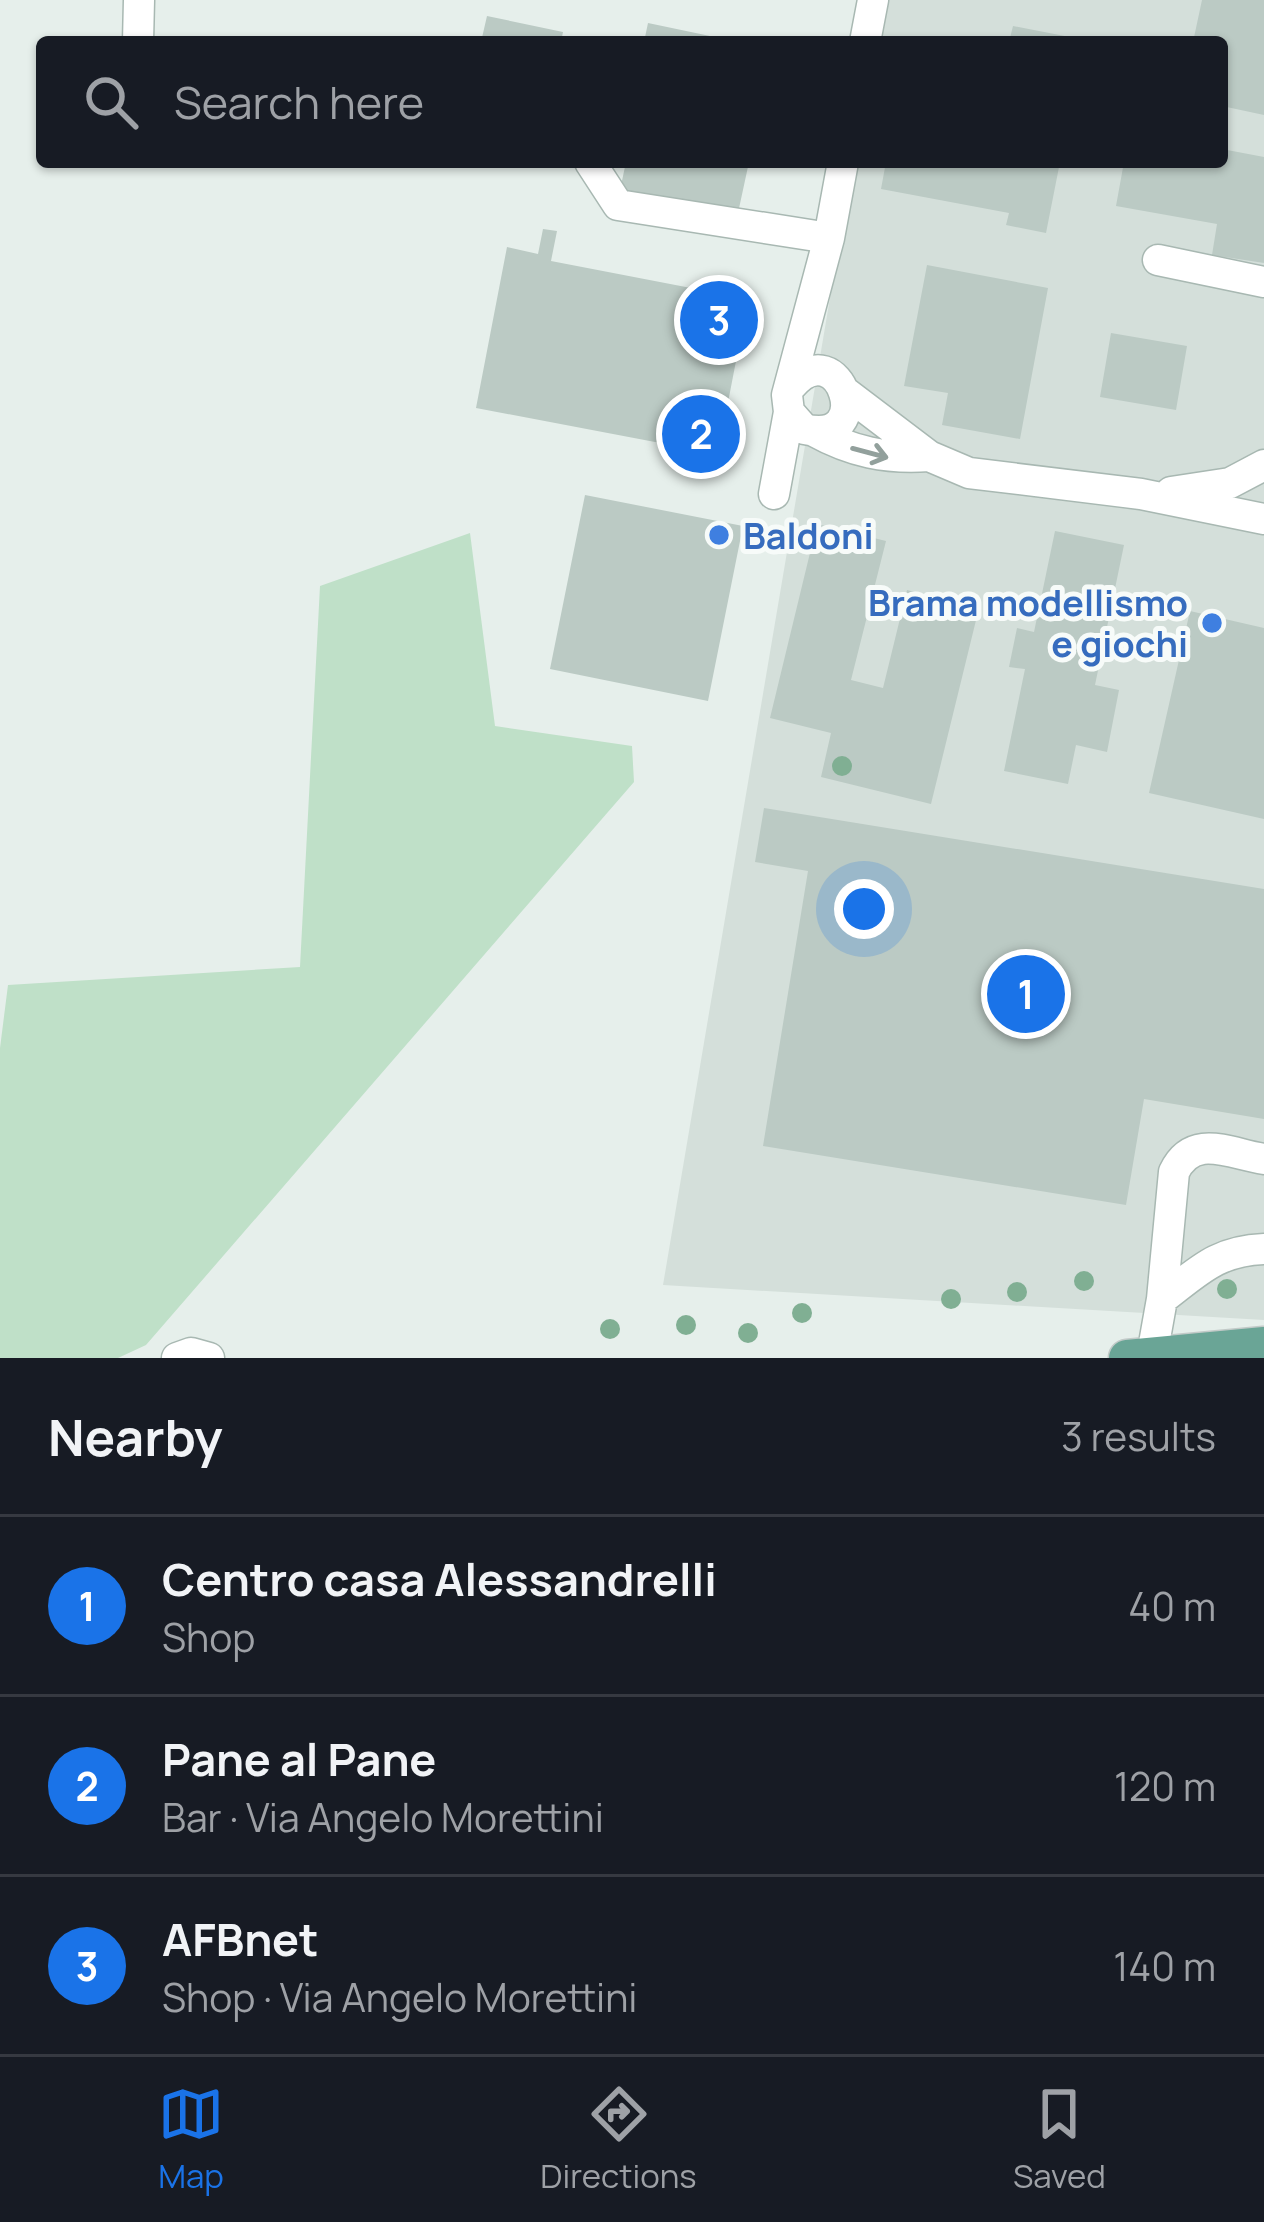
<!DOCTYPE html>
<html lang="en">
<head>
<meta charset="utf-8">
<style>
  :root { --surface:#171b24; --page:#20242c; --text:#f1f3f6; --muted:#9ea1a6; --line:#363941; --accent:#1a73e8 }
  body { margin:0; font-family:Manrope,sans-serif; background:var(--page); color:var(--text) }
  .you { position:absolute; left:864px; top:909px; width:42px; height:42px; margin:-30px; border:9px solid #fff; border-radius:50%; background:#1a73e8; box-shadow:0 0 0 18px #1a73e833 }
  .badge { display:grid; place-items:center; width:78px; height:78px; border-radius:50%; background:var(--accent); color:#fff; font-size:39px; font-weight:700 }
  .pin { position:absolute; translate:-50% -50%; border:6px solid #fff; box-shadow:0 3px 12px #0006 }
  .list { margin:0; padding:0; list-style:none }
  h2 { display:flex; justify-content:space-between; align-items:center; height:156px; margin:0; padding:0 48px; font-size:51px }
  h2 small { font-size:39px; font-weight:400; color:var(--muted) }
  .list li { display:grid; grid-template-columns:78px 1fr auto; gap:36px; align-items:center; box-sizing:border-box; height:180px; padding:0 48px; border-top:3px solid var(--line) }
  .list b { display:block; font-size:45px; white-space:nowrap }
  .list p { margin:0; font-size:39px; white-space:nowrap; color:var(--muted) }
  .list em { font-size:39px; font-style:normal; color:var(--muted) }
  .icon { flex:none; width:66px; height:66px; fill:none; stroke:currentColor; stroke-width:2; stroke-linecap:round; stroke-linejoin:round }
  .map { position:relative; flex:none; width:1264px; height:1358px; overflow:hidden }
  .search { position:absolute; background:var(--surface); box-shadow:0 3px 9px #0004; left:36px; right:36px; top:36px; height:132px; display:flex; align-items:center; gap:30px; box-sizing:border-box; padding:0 42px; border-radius:12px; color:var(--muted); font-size:45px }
  .sheet { height:696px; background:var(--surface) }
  nav { display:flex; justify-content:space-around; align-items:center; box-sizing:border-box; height:168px; border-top:3px solid var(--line); background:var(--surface); font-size:33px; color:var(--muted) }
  nav a { display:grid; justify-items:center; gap:6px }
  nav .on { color:var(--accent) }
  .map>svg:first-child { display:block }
</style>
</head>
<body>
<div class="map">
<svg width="1264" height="1358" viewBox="0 0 1264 1358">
  <rect width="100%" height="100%" fill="#e6efeb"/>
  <!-- built -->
  <path fill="#d4dfda" d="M881 0H1264V1320L663 1285 853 162H1222V42H874Z"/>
  <!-- green -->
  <path fill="#bfe0c8" d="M470 533 495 726 632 746 634 782 146 1345 118 1358H0V1048L8 985 300 967 320 586Z"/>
  <!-- building -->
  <path fill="#bbcac4" d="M1202 0H1264V115L1222 106V42H1193Z
    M487 16 563 32 561 42H481Z
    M648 23 729 40V42H644Z
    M1013 26 1085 40V42H1009Z
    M1222 149 1264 157V263L1212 255 1217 224 1116 206 1124 162H1222Z
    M626 162H749L738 213 620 190Z
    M886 162H1060L1046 233 1006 225 1009 213 881 189Z
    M543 229 557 231 551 261 748 299 718 454 476 408 507 247 538 254Z
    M927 265 1048 288 1020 439 942 425 948 393 904 386Z
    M1111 333 1187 346 1176 410 1100 397Z
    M585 495 743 526 708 701 550 669Z
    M817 524 886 541 851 680 883 688 907 590 979 608 931 804 821 777 831 733 770 718Z
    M1055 531 1124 545 1095 685 1119 690 1107 752 1076 745 1068 784 1004 771 1025 669 1009 667 1017 628 1034 632Z
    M1190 611 1264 628V819L1149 793Z
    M764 808 1264 889V1119L1144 1099 1126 1205 763 1146 808 871 755 862Z"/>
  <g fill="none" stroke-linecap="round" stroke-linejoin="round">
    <!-- minor casing -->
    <g stroke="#a8b8b2" stroke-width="33">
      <path id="minor" d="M138 42 139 0
        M865 42 873 0
        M590 162 618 205 829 238
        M1158 260 1264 282
        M846 393 929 456 969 473 1141 494 1264 519
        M789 412 804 429C879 447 840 329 791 386
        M814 431C852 452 886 459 929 456
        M1171 492 1230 483 1264 465
        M774 494 789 412 787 395 829 238 843 162
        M1162 1299C1199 1271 1216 1251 1264 1249
        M1152 1355 1162 1299 1174 1172C1193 1132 1230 1154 1264 1159
        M177 1358 191 1353 209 1358"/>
    </g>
    <!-- major casing -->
    <g stroke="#c2cac8" stroke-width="39">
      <path id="major" d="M1127 1358 1264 1345"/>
    </g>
    <!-- minor -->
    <use href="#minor" stroke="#fff" stroke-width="30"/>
    <!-- major -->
    <use href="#major" stroke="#6aa596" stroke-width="36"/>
  </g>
  <!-- trees -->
  <g fill="#80af93">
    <circle cx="842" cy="766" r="10"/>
    <circle cx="1084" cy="1281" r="10"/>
    <circle cx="1227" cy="1289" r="10"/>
    <circle cx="1017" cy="1292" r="10"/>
    <circle cx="951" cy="1299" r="10"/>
    <circle cx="802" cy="1313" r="10"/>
    <circle cx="686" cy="1325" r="10"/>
    <circle cx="610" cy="1329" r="10"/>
    <circle cx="748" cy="1333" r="10"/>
  </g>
  <!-- one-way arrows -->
  <defs><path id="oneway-shaft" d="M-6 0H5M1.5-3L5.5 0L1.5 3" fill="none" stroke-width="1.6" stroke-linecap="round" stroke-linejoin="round" transform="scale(3)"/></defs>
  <use stroke="#92a09c" href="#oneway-shaft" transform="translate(870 453) rotate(15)"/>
  <!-- markers -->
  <g fill="#3f7fe0" stroke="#f7fbf9" stroke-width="4.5">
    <circle cx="719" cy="535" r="12"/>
    <circle cx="1212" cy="623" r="12"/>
  </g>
  <g text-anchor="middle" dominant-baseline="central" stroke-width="10" stroke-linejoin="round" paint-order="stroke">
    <!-- shop labels -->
    <g font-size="36" font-weight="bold" fill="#366cbe" stroke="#f7fbf9" text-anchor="start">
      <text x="743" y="535">Baldoni</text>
      <text x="1188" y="602" text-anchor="end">Brama modellismo<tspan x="1188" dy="41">e giochi</tspan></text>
    </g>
  </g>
</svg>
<div class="you"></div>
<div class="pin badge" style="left:1026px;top:994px">1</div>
<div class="pin badge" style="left:701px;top:434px">2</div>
<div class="pin badge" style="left:719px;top:320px">3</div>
<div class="search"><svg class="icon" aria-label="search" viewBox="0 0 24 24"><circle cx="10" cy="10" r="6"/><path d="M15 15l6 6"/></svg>Search here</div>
</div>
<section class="sheet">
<h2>Nearby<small>3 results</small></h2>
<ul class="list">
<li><span class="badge">1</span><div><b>Centro casa Alessandrelli</b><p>Shop</p></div><em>40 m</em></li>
<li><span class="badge">2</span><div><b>Pane al Pane</b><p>Bar · Via Angelo Morettini</p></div><em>120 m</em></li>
<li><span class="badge">3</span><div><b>AFBnet</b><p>Shop · Via Angelo Morettini</p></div><em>140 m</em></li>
</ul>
</section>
<nav>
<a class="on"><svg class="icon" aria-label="map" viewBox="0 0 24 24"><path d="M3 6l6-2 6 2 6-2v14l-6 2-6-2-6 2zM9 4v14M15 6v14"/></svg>Map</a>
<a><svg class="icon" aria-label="directions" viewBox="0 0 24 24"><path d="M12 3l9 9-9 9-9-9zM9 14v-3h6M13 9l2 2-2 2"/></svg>Directions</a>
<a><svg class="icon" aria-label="saved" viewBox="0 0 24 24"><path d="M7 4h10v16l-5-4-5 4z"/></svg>Saved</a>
</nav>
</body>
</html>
